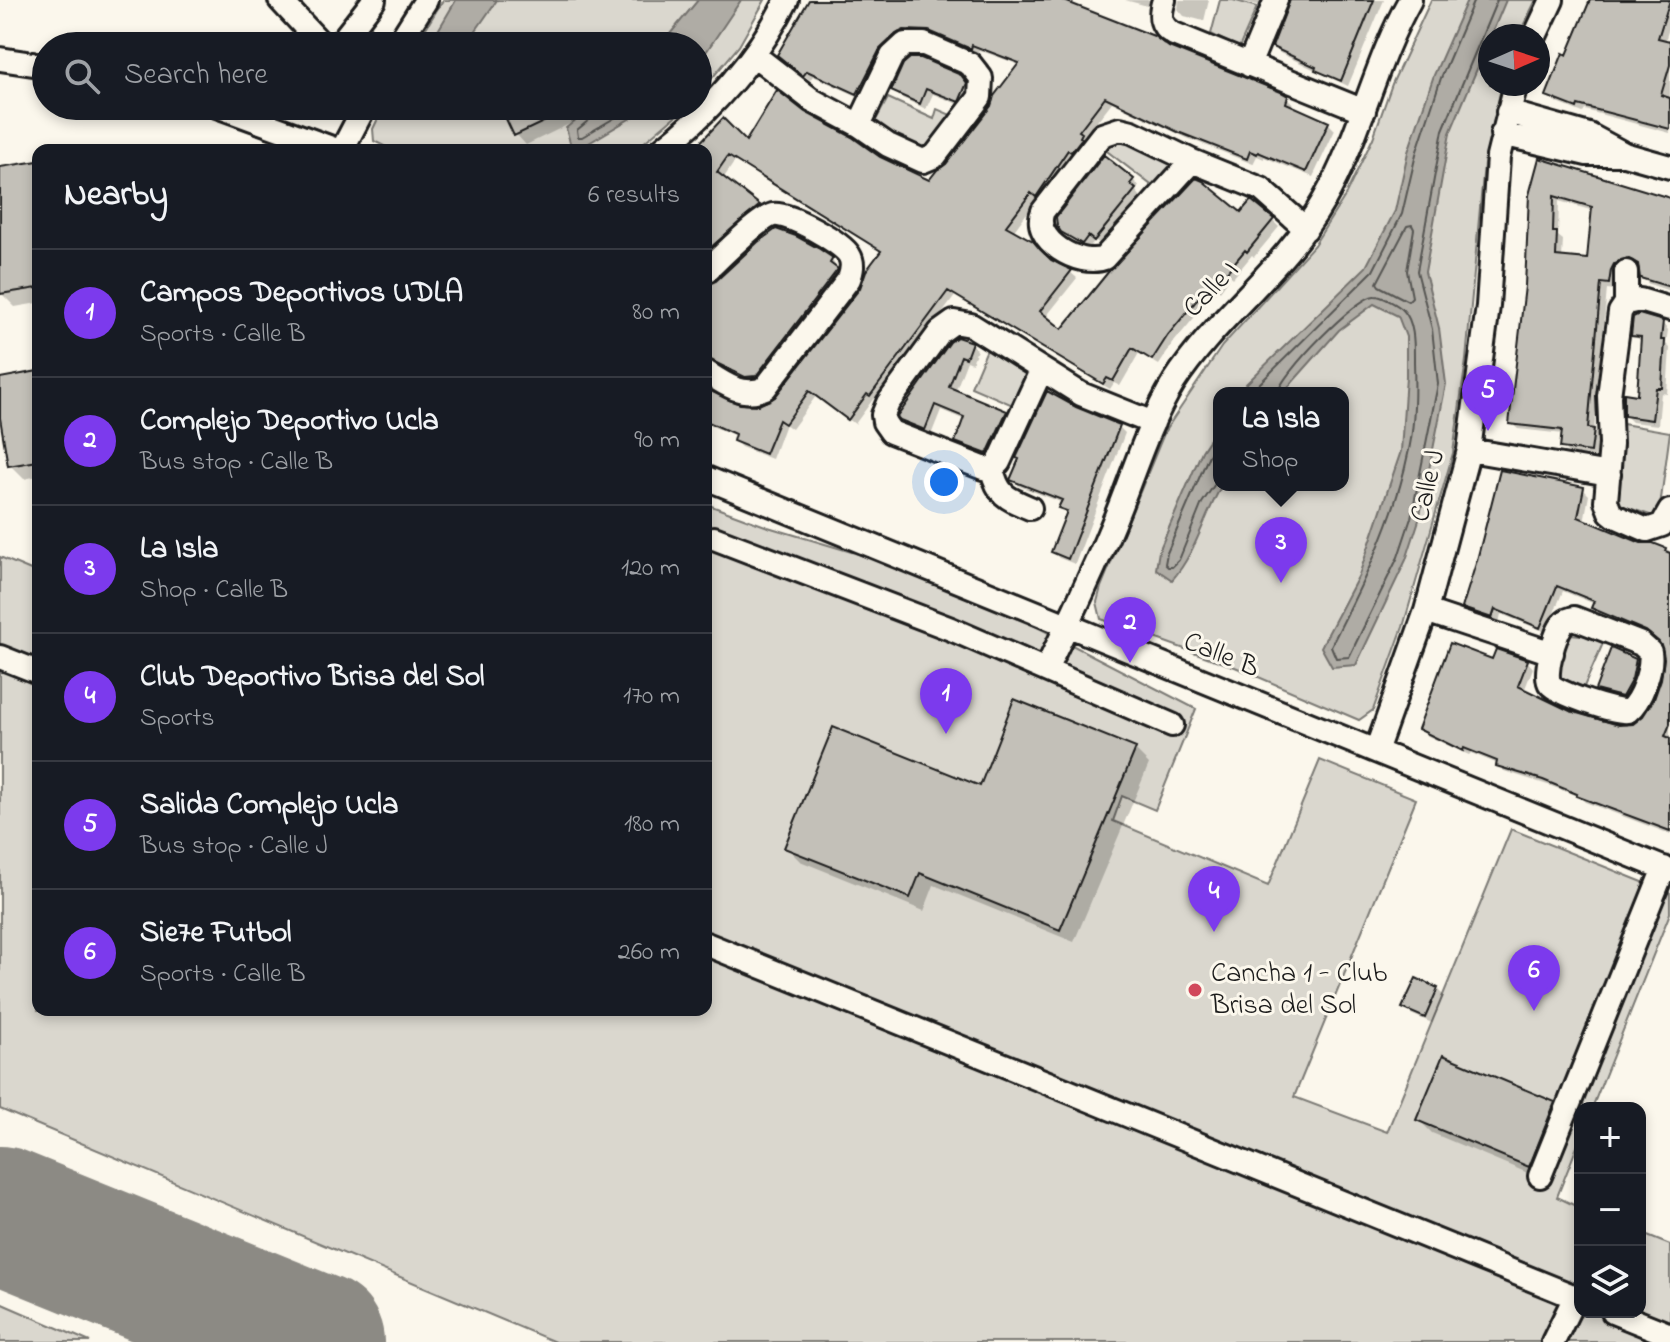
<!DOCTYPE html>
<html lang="en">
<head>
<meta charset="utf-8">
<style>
  :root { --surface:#171b24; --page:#20242c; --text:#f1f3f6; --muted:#9ea1a6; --line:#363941; --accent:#7c3aed }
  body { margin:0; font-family:"Indie Flower",sans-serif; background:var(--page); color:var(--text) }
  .controls { position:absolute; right:24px; bottom:24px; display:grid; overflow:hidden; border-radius:16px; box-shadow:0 4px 12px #0003 }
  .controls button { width:72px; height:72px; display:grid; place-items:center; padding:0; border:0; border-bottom:2px solid var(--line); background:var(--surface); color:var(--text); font:40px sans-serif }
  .compass { position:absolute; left:1478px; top:24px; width:72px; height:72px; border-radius:50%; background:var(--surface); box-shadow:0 4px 12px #0003; rotate:87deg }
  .you { position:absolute; left:944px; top:482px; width:28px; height:28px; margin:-20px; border:6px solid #fff; border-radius:50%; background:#1a73e8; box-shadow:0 0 0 12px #1a73e833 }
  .badge { display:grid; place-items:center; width:52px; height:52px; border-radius:50%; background:var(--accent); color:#fff; font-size:26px; font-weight:700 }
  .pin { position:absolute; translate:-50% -66px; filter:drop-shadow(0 2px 4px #0008) }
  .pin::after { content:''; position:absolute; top:42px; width:28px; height:24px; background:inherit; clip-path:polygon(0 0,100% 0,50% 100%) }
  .popup { position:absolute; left:1213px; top:387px; width:136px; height:104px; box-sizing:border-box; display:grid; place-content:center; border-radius:16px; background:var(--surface); filter:drop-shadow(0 2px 6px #0005); font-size:26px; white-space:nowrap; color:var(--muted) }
  .popup b { font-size:30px; color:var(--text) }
  .popup::after { content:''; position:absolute; left:50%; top:100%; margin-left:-16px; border:16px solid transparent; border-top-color:var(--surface) }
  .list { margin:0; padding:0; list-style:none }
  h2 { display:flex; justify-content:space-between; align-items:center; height:104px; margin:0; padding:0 32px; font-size:34px }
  h2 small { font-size:26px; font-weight:400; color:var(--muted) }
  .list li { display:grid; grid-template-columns:52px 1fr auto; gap:24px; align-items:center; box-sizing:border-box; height:128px; padding:0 32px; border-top:2px solid var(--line) }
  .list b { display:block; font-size:30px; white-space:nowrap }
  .list p { margin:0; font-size:26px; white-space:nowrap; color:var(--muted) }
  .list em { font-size:26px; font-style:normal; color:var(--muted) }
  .icon { flex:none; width:44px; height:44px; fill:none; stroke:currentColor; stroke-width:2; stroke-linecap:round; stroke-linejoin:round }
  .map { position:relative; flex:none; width:1670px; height:1342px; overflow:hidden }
  .search { position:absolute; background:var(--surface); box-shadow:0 4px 12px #0003; left:32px; top:32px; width:680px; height:88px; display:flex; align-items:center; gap:20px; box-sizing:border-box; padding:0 28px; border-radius:44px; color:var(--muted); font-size:30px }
  .panel { position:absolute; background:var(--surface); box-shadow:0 4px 12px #0003; left:32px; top:144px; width:680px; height:872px; border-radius:16px }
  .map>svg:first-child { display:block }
</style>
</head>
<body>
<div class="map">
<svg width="1670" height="1342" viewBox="0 0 1670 1342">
  <rect width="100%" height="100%" fill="#fbf7ec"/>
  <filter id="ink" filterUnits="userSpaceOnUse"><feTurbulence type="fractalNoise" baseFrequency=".0125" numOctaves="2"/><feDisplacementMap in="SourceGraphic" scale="16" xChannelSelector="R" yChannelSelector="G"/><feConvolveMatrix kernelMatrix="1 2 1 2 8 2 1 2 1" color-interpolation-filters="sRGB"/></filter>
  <g filter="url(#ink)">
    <!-- green -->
    <path fill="#dad7ce" stroke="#7b7a75" stroke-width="2" fill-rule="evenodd" d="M443 0H765L739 46 698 95V46H415Z
      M1220 0H1233L1257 7 1239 48 1211 34Z
      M1431 0H1536L1518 36H1490V84H1502L1484 164 1466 360 1453 453 1403 627 1373 710 1359 720 1235 667 1101 619 1097 602 1101 587 1165 431 1222 346 1314 245 1345 196 1373 138 1392 84ZM1219 393H1343V485H1219Z
      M888 98 934 119 937 109 958 118 923 153 871 129Z
      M384 106H687L635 150H392L374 141 373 129Z
      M1115 140H1127L1179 164 1159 191 1103 148Z
      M988 347 1028 375 1015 406 971 387Z
      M1623 424 1670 432 1659 514 1653 516 1614 503Z
      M706 504 768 527 875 559 1010 613 1196 709 1155 810 1122 796 1113 821 1268 886 1320 760 1416 799 1294 1097 1387 1132 1511 829 1670 893V913L1592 1108H1580V1139L1557 1197 1580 1208V1312H1640V1233L1670 1245V1342H555L0 1109V557L38 573V1010H706Z
      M1570 634 1591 636 1604 641 1583 689 1560 678 1557 657Z
      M0 1303 90 1342H0Z"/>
    <!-- water -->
    <path fill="#afaca5" stroke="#74726e" stroke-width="2" d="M456 0H497L465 46H429Z
      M698 0H741L698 64V46H660Z
      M1467 0H1506L1450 133 1425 272 1439 328 1446 384 1419 520 1406 560 1356 665 1332 667 1321 647 1359 575 1401 451 1406 376V337L1398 316 1374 304 1339 330 1283 393H1240L1246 384 1366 267 1395 211 1408 152 1434 75Z
      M593 106H651L577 150H572L566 128Z
      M1219 425V485H1222C1204 516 1196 553 1172 580L1156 569 1159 551 1202 451Z"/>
    <!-- shadow -->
    <path fill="#0003" fill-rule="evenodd" d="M809 0H1059L1287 98 1294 104 1292 108 1328 123 1335 130 1313 177 1264 157V159L1257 156 1253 164 1187 138 1112 102 1084 138 1087 141 1043 202 1038 198 1013 232 1051 262 1070 272 1077 278 1045 318 1062 332 1241 214 1272 220 1279 227 1254 257 1252 255 1233 278 1231 276 1220 291 1218 289 1174 342 1159 365 1139 353 1120 386 1114 383 1110 389 955 296 877 401 874 398 855 424 816 396 792 429 785 424 772 459 741 447 735 441 737 436 714 427 706 420V391L740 406 759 407 771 403 862 288 882 252 735 161 723 179 765 213 706 257V150H695L747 145 804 114 879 158 930 183 948 166 993 106 1020 65 979 50 977 54 937 37 911 36 864 99 813 76 810 80 779 55Z
      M1125 0H1159L1155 8Z
      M1179 0H1209L1204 21 1184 16 1178 9Z
      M1237 0H1270L1267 7Z
      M1291 0H1384L1348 86 1280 53 1274 47Z
      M1592 0H1670V25L1665 41 1670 43V133L1585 110 1583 113 1555 102 1549 96Z
      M960 77 972 90 965 107 933 94 926 109 900 97 893 91Z
      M502 106H595L598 110 526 145 516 134Z
      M1540 160 1670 200V291L1649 284 1642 278 1640 266 1626 265 1615 290 1607 289 1594 432 1600 437 1597 457 1569 454 1563 447 1564 434 1518 429 1511 423ZM1559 201 1594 211 1588 261 1562 258 1563 240 1558 236Z
      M38 163V303L15 307 1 293 0 286V169Z
      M1133 180 1139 186 1136 191 1141 197 1102 246 1095 240 1088 249 1076 243 1058 225Z
      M832 260 842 277 761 382 747 381 722 366 706 353V286Z
      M1662 323 1668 330 1666 344 1670 348 1667 394 1661 393 1658 425 1632 422 1626 416 1639 397 1643 342 1633 335Z
      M971 344 977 350 972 363 967 361 955 392 1006 413 1012 419 993 459 964 448 957 441 965 420 941 410 931 435 909 426 900 417Z
      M38 373V476L24 479 10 465 0 407V380Z
      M1075 409 1119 427 1125 433 1075 564 1059 558 1053 552 1068 514 1061 507 1063 503 1019 486 1013 479Z
      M1583 489 1589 495 1584 522 1641 545H1653L1670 551V834L1585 802 1580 797 1551 786 1504 771 1498 764 1471 753 1469 755 1426 735 1420 729 1493 662 1527 661 1533 668 1524 691 1583 717 1628 727 1639 723 1651 709 1665 670 1663 643 1655 637 1600 614 1594 608 1595 604 1563 591 1546 632 1501 614 1499 623 1471 614 1464 608Z
      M1635 660 1642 667 1629 702 1603 695 1597 689Z
      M1015 702 1135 750 1149 764 1074 942 934 885 924 911 800 861 787 848 981 788Z
      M1437 989 1444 996 1432 1023 1411 1014 1405 1008Z
      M1554 1104 1567 1117 1542 1179 1432 1133 1419 1120Z"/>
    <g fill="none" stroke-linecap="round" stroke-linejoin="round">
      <!-- shore -->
      <path stroke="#575653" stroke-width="2" d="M597 106 595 115 577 130 578 137H582L635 106
        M1412 225 1414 229 1407 271 1412 297 1408 301 1379 286 1377 283 1407 226Z
        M1250 393 1373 271 1402 214 1416 154 1441 78 1474 0
        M1278 393C1279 376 1358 295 1375 296 1382 296 1398 305 1403 310 1415 322 1414 346 1414 362 1415 391 1415 426 1408 454 1394 522 1362 585 1331 646L1336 658 1349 657 1398 557 1411 518 1438 384 1432 329 1417 271 1443 130 1497 0
        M1219 440 1209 455 1167 553 1165 564 1168 567H1172L1179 560 1202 503 1219 478"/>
      <!-- runway -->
      <path stroke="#8c8a84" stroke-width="136" d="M0 1214 316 1342"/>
    </g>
    <!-- building -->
    <path fill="#c3c0b8" stroke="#1c1c1c" stroke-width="2" fill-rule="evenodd" d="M809 0H1062L1154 36 1169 47 1281 92 1288 96 1286 103 1329 122 1306 172 1258 152 1257 154 1250 151 1247 159 1178 132 1105 97 1079 131 1082 133 1080 137 1082 138 1071 152 1068 150 1036 197 1031 193 1006 226 1033 241 1051 260 1072 270 1040 311 1062 329 1109 271 1196 178 1203 181 1241 212 1251 200 1274 219 1247 252 1245 250 1226 273 1224 271 1213 286 1210 284 1168 335 1152 360 1132 348 1113 381 1107 378 1103 384 948 291 870 396 867 394 848 420 809 391 785 424 779 420 765 454 733 441 735 434 706 421V389L740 404 759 405 775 397 860 288 866 271 881 251 728 156 717 172 760 205 710 248 706 243V150H693L723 118 746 141 777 90 805 112 852 137 880 157 929 180 937 170 946 164 991 106 994 96 1019 63 972 45 971 49 929 31 904 30 896 34 880 49 857 94 807 71 803 76 777 55Z
      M1290 0H1374L1341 81 1315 70 1316 67 1272 47Z
      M1590 0H1670L1658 38 1670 41V65L1661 95 1670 98V129L1578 105 1577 108 1546 96 1563 53 1567 55Z
      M910 58H921L961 75 967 83 959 102 926 89 920 104 891 91 903 64Z
      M500 106H577L514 136Z
      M1104 155 1134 179 1130 184 1136 189 1094 241 1088 236 1082 244 1061 232 1057 226 1056 217Z
      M1539 158 1670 198V287L1640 278 1638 264 1627 258 1614 264 1611 270 1609 284 1601 283 1588 428 1594 429 1591 452 1560 448 1562 430 1509 424 1525 286 1529 195ZM1554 196 1592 207 1587 259 1556 256 1557 232H1553Z
      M38 161V288L0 294V167Z
      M776 229 796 236 818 248 833 258 830 263 838 269 756 376 745 377 706 358V285L716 281 758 242Z
      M1639 314 1663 321 1661 340H1665L1662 388H1656L1652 420 1624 416V393L1637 395 1641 337 1631 336 1633 317Z
      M957 337 972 342 966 358 961 356 949 387 1007 411 987 454 955 442 964 417 935 405 925 430 900 420 897 417 950 342Z
      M38 371V461L8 466 0 418V378Z
      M1047 391 1076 407 1120 425 1068 559 1051 552 1067 511 1058 508 1062 500 1010 480 1019 459 1016 458Z
      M1500 470 1584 487 1578 517 1641 543H1653L1666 548 1665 551 1670 553V724L1665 736 1670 738V831L1576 796 1577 794 1543 780 1496 766 1497 761 1464 748 1463 751 1418 729 1450 643 1492 659 1496 649 1528 660 1518 686 1570 711 1619 725 1633 724 1643 716 1654 699 1661 679 1664 658 1659 642 1646 631 1591 608 1594 601 1557 586 1540 628 1495 609 1492 618 1462 608 1477 560Z
      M1611 648 1636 659 1632 679 1622 697 1595 690Z
      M1014 699 1136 748 1060 930 920 873 910 898 784 848 833 727 980 786Z
      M1416 978 1438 988 1425 1018 1402 1008Z
      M1443 1055 1555 1102 1529 1167 1416 1120Z"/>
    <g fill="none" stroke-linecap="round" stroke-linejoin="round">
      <!-- minor casing -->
      <g stroke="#1c1c1c" stroke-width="28">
        <path id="minor" d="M280 0 323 46
          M1164 0C1159 15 1159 26 1174 34L1364 111
          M1535 36 1552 0
          M338 46 374 0
          M397 46 426 0
          M754 55 812 100 859 125 888 145 923 161 935 156 980 97 981 78 970 64 924 44H905L892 56 859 125
          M0 59 46 66
          M1249 65 1276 0
          M217 106 337 150
          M1508 112 1589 135 1624 154 1670 167
          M1502 134 1587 154H1624
          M342 150 365 106
          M661 150C713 109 757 59 787 0
          M1192 161 1104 258C1080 268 1030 240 1043 211L1102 135 1120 129 1132 132 1192 161 1261 189 1306 229
          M706 271C720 258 758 219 773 215 788 212 841 242 849 255 854 263 852 271 849 279L765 388C744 398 724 384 706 372
          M1626 272V303L1620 312 1609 396 1611 444 1606 501 1610 512 1615 516 1647 530 1662 525 1670 511
          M1626 303 1640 300 1670 309
          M1469 450 1609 474
          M992 469 983 468 891 432 884 422 883 415 888 403 940 332 954 322 971 325 1081 394 1153 423
          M992 469 999 462 1041 371
          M992 469C998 495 1006 498 1030 508
          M706 478 1670 871
          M714 538 951 629 1172 725
          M1426 611 1552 653
          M1574 618 1641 644 1650 652C1653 668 1641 701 1628 711 1616 713 1558 694 1550 684 1543 676 1555 632 1563 624 1567 619 1569 620 1574 618Z
          M0 657 38 672
          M1046 670C1067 625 1090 579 1109 533 1131 483 1145 429 1174 382 1217 316 1284 270 1324 200 1360 137 1374 64 1410 0
          M1376 751 1426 611 1469 450 1488 306 1498 157 1516 84
          M706 944 1580 1299
          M1540 1176 1664 868
          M1613 1312 1670 1335
          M1553 1342 1575 1297"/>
      </g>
      <!-- minor -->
      <use href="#minor" stroke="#fbf7ec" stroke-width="22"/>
    </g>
  </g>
  <!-- markers -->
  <circle fill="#d1495b" stroke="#fbf7ec" stroke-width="3" cx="1195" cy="990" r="8"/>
  <g text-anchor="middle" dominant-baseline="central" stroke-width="6" stroke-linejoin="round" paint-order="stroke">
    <!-- street labels -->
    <g font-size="28" fill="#1c1c1c" stroke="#fbf7ec">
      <text transform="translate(1212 290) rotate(-46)">Calle I</text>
      <text transform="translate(1429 486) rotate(-77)">Calle J</text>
      <text transform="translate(1221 656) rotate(22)">Calle B</text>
    </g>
    <!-- poi labels -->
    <g font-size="28" fill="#1c1c1c" stroke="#fbf7ec" text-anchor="start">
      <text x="1211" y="974">Cancha 1 - Club<tspan x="1211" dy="32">Brisa del Sol</tspan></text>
    </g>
  </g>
</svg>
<div class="controls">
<button>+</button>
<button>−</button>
<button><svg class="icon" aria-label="layers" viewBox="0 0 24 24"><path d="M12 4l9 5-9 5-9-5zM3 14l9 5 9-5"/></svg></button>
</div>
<svg class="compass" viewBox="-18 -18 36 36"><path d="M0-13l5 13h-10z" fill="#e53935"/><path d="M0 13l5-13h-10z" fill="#9ea1a6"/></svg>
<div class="you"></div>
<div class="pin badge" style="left:946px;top:734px">1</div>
<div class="pin badge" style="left:1130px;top:663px">2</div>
<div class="pin badge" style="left:1281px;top:583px">3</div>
<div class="popup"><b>La Isla</b>Shop</div>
<div class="pin badge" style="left:1214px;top:932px">4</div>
<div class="pin badge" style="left:1488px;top:431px">5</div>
<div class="pin badge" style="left:1534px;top:1011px">6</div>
<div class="search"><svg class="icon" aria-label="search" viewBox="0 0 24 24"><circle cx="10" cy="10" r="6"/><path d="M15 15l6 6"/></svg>Search here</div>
<section class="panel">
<h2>Nearby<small>6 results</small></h2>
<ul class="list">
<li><span class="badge">1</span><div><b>Campos Deportivos UDLA</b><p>Sports · Calle B</p></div><em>80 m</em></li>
<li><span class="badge">2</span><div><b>Complejo Deportivo Ucla</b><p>Bus stop · Calle B</p></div><em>90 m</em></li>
<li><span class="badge">3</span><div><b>La Isla</b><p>Shop · Calle B</p></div><em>120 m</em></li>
<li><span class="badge">4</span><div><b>Club Deportivo Brisa del Sol</b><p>Sports</p></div><em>170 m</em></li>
<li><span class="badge">5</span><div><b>Salida Complejo Ucla</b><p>Bus stop · Calle J</p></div><em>180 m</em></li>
<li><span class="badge">6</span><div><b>Sie7e Futbol</b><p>Sports · Calle B</p></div><em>260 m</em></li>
</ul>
</section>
</div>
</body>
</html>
